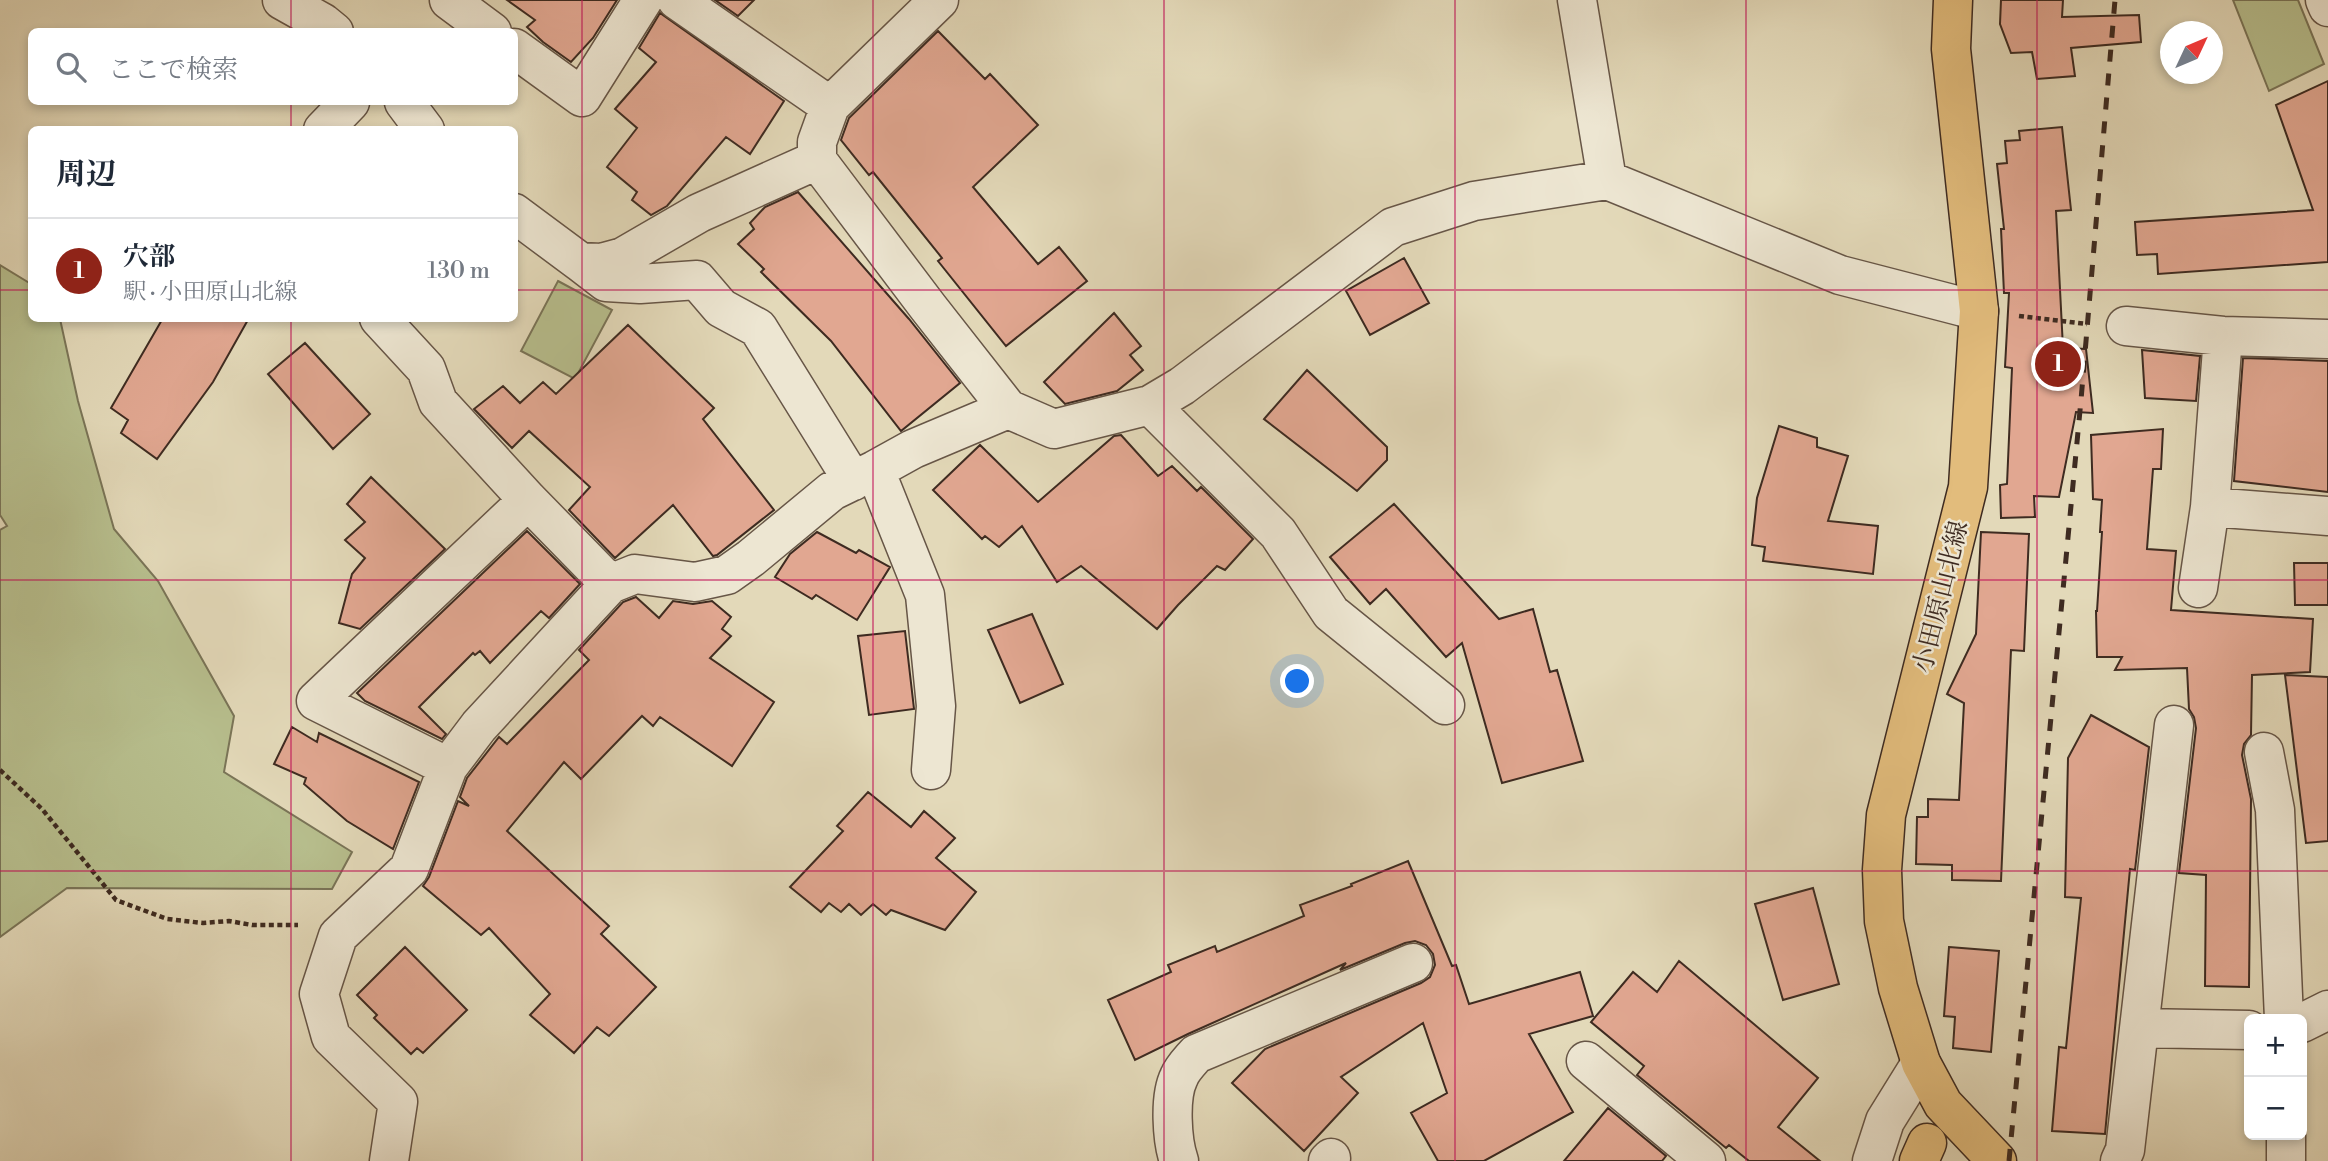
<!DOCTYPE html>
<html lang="ja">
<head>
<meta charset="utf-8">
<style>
  :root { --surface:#fff; --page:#f6f6f7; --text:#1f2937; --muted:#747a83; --line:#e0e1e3; --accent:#8f2418 }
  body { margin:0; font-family:"Libre Bodoni","Noto Serif JP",serif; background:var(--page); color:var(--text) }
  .controls { position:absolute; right:21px; bottom:21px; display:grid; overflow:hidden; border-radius:10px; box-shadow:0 4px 10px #0003 }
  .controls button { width:63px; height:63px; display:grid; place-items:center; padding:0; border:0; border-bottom:2px solid var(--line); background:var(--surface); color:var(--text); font:35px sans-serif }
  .compass { position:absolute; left:2160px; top:21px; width:63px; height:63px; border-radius:50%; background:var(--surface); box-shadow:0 4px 10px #0003; rotate:46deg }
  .you { position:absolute; left:1298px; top:682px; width:24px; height:24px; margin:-18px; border:5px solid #fff; border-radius:50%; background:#1a73e8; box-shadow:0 0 0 10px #1a73e833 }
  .badge { display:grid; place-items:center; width:46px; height:46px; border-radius:50%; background:var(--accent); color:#fff; font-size:23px; font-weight:700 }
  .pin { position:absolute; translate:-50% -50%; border:4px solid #fff; box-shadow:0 2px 7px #0006 }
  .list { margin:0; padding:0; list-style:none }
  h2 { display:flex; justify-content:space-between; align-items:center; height:91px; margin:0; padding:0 28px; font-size:30px }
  h2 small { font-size:23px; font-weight:400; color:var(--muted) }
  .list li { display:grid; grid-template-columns:46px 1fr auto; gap:21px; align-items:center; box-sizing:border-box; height:105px; padding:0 28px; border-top:2px solid var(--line) }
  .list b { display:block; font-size:26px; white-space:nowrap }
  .list p { margin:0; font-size:23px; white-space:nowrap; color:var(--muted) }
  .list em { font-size:23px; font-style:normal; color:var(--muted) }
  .icon { flex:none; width:38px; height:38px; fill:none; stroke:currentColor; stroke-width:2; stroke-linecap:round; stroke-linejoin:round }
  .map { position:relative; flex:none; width:2328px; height:1161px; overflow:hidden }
  .search { position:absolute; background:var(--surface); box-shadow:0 4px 10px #0003; left:28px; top:28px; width:490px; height:77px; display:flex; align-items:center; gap:18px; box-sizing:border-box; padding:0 24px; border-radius:10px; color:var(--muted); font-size:26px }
  .panel { position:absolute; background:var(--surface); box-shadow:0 4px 10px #0003; left:28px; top:126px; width:490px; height:196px; border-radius:10px }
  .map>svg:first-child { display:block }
</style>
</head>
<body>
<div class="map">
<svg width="2328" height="1161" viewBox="0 0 2328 1161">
  <rect width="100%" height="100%" fill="#e3d9b9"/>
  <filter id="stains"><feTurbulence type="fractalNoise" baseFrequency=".00286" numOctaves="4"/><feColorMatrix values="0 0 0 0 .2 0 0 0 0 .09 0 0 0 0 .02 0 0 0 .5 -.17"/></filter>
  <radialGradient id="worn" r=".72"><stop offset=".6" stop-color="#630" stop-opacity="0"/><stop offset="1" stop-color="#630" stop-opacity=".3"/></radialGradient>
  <!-- green -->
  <path fill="#b7be8d" stroke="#7a7457" stroke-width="2" d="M2233 0H2298L2324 64 2269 91Z
    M0 265 31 284 32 318 60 319 78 401 114 529 158 581 234 716 224 772 352 852 332 889 67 888 0 937V530L7 526 0 515Z
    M558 281 612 310 575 379 521 351Z"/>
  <!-- building -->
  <path fill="#e1a791" stroke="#3e2b21" stroke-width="2" d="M507 0H617L593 38 571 62 543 42 527 27 535 20Z
    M715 0H754L738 16Z
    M2001 0H2063L2062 17 2139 15 2141 42 2071 48 2075 76 2037 79 2032 52 2011 53 2000 24Z
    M660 13 784 101 750 154 726 137 667 206 651 215 632 200 637 192 607 167 637 128 615 109 656 62 639 48Z
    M938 31 985 79 990 74 1038 125 973 187 1038 264 1059 247 1087 281 1006 346 938 261 942 258 873 172 869 175 841 140 849 118Z
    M2328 81V262L2158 274 2157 254 2137 255 2135 222 2313 210 2276 105Z
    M2062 127 2071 210 2056 211 2063 348 2086 349 2093 413 2076 412 2059 497 2034 496 2035 517 2001 518 2000 485 2007 484 2012 368 2005 367 2009 293H2004L2001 229H2004L1997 164 2007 163 2005 141 2020 140 2019 131Z
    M798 192 909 319 960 383 901 431 831 341 761 272 764 269 738 244 754 229 750 223 765 207Z
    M1404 258 1429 303 1370 335 1346 291Z
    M1114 313 1141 346 1130 355 1143 370 1117 391 1065 404 1044 382Z
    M163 318H249L213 382 157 459 121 433 128 420 111 408Z
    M628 325 714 408 703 419 774 510 717 555 713 556 673 505 615 558 569 510 590 487 529 431 512 448 474 409 503 386 520 403 543 382 556 394Z
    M305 343 370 414 333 449 268 374Z
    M2142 350 2200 356 2196 401 2145 398Z
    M2243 358 2328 361V492L2234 481Z
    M1307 370 1387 447V460L1357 491 1264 419Z
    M1779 426 1817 438V447L1848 456 1828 521 1878 526 1873 574 1763 561 1765 547 1752 545 1757 498Z
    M2163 429 2161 469H2153L2147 549 2176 551 2171 610 2313 619 2310 672 2252 675 2251 735 2244 744 2242 755 2251 799 2249 987 2205 986 2206 875 2179 873 2196 728 2194 717 2189 709 2187 668 2115 670 2122 657H2097L2096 611H2097L2102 532H2100L2102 500 2093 499 2091 435Z
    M1121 435 1158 476 1172 466 1197 491 1201 487 1253 539 1225 570 1217 566 1178 605 1157 629 1081 566 1057 582 1022 526 999 547 985 536 982 539 933 490 980 445 1038 502 1114 436Z
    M371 477 445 549 360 629 339 623 352 574 365 558 345 540 365 522 347 504Z
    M1394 504 1499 619 1533 609 1550 672 1557 670 1583 761 1502 783 1462 643 1446 657 1386 589 1370 604 1330 557Z
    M527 531 580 584 549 618 541 611 490 663 480 651 475 655 473 653 419 707 446 734 442 739 365 701 357 693Z
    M817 532 856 553 859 550 890 567 857 620 816 595 812 599 775 577 790 554Z
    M1981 532 2029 534 2024 651 2011 650 2001 881 1952 880V865L1916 864 1917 817H1928V799L1959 800 1964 703 1947 694 1976 634Z
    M2294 563H2328V605H2295Z
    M636 597 659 618 673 601 693 604 712 601 731 617 722 629 731 636 710 658 774 702 732 766 660 717 653 726 642 716 581 779 564 762 507 831 609 926 601 934 656 987 609 1036 597 1027 574 1053 530 1015 550 994 489 928 481 935 423 886 429 877 458 801 469 806 460 797 467 778 499 737 507 744 589 660 579 650 623 602Z
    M1032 614 1063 684 1020 703 988 630Z
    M905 631 914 709 869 715 858 636Z
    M2285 675 2328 677V841L2306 843Z
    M2091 715 2149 747 2135 870 2130 869 2105 1134 2052 1131 2059 1047 2066 1048 2081 898 2065 897 2068 758Z
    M292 727 317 742 319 733 419 782 393 849 347 821 304 784 306 778 274 764Z
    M868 792 911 827 924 811 955 838 936 858 976 892 945 930 891 910 886 915 873 904 861 915 849 904 841 912 829 903 821 912 790 887 843 831 837 826Z
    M1408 861 1452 966 1456 965 1469 1004 1580 972 1593 1016 1529 1034 1573 1112 1484 1161H1438L1411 1113 1447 1093 1423 1023 1341 1077 1358 1093 1304 1151 1232 1083 1265 1049 1421 983 1430 977 1435 965 1433 954 1426 945 1415 941 1405 943 1340 970 1346 963 1188 1034 1135 1060 1108 1000 1171 972 1168 965 1215 946 1217 952 1304 916 1300 905 1352 886 1351 884Z
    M1813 888 1839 984 1783 1000 1755 904Z
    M405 947 467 1010 423 1053 417 1048 411 1054 374 1018 377 1015 357 995Z
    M1949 947 1999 951 1991 1052 1953 1048 1955 1017 1944 1016Z
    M1679 961 1818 1078 1778 1127 1820 1161H1749L1729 1145 1726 1148 1637 1075 1644 1066 1591 1022 1633 972 1657 992Z
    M1608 1108 1666 1156 1662 1161H1564Z"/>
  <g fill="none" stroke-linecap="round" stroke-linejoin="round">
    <!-- minor casing -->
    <g stroke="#675647" stroke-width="41">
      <path id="minor" d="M282 0 323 23 334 32
        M449 0 492 32
        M677 0 830 106
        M939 0 830 106 817 142V160L928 307 1008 409 1054 429 1150 405 1182 386 1393 227 1474 201 1607 180 1840 275 1979 311
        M1577 0 1607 180
        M2325 0 2328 7
        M514 48 582 97 643 0
        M404 102 425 130
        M323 130 350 102
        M514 213 580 262 601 263 623 257 699 213 817 160
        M580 262 606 282 640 284 697 280 721 308 758 328 853 481
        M379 318 426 369 438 402 528 500 610 584
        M2126 326 2223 336 2328 339
        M1150 405 1278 533 1331 613 1445 705
        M875 470 925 595 936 706 931 770
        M2210 507 2328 516
        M2198 588 2210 507 2223 336
        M2264 752 2275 810 2284 1019
        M448 767 316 701 528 500
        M2302 1023 2328 1010
        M2139 1028 2249 1030
        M1586 1061 1706 1161
        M2286 1135V1161
        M389 1161 398 1102 331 1037 319 994 338 936 409 869 448 767 479 726 610 584 635 574 695 582 727 575 751 558 832 491 875 470 913 449 1008 409
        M1179 1161C1172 1141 1169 1097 1179 1077 1182 1069 1190 1061 1196 1054L1413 963
        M1328 1161 1331 1158
        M1872 1161 1885 1121 1921 1063
        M2120 1161 2125 1150 2174 725"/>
    </g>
    <!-- major casing -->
    <g stroke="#3e2b21" stroke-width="41">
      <path id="major" d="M1953 0 1951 49 1979 311 1968 487 1886 815 1882 870 1884 921 1898 988 1921 1063 1943 1104 1997 1161
        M1919 1161 1927 1143"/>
    </g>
    <!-- path -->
    <path stroke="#3e2b21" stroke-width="4.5" stroke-dasharray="5 3.5" stroke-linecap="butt" d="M2019 316 2087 324
      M0 770 42 809 116 900 167 919 203 923 229 921 252 925H298"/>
    <!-- minor -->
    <use href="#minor" stroke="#ede6d2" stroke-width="38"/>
    <!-- major -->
    <use href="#major" stroke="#e2bc7c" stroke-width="38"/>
    <!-- rail -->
    <path stroke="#3e2b21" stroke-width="5" stroke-dasharray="12 12" stroke-linecap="butt" d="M2009 1161 2081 400 2115 0"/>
  </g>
  <!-- grid -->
  <path fill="none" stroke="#c2185b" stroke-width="2" stroke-opacity="0.55" d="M291 0V32M582 0V1161M873 0V1161M1164 0V1161M1455 0V1161M1746 0V1161M2037 0V1161M291 102V130M0 290H32M514 290H2328M291 318V1161M0 580H2328M0 871H2328"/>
  <g text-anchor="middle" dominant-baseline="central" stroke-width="5" stroke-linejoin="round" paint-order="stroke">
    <!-- street labels -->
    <g font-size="26" fill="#3e2b21" stroke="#ede6d2">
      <text transform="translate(1941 597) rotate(-76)">小田原山北線</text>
    </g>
  </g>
  <rect width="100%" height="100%" filter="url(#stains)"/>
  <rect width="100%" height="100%" fill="url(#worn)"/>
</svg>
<div class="controls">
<button>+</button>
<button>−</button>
</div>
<svg class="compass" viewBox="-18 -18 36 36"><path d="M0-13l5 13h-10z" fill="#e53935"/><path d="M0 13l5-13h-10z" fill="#747a83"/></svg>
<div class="you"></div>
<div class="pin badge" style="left:2058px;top:364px">1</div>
<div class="search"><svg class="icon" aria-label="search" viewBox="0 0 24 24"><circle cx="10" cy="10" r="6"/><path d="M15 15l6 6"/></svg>ここで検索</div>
<section class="panel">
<h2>周辺<small></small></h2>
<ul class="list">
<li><span class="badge">1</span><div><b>穴部</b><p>駅 · 小田原山北線</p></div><em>130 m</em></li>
</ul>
</section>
</div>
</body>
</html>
